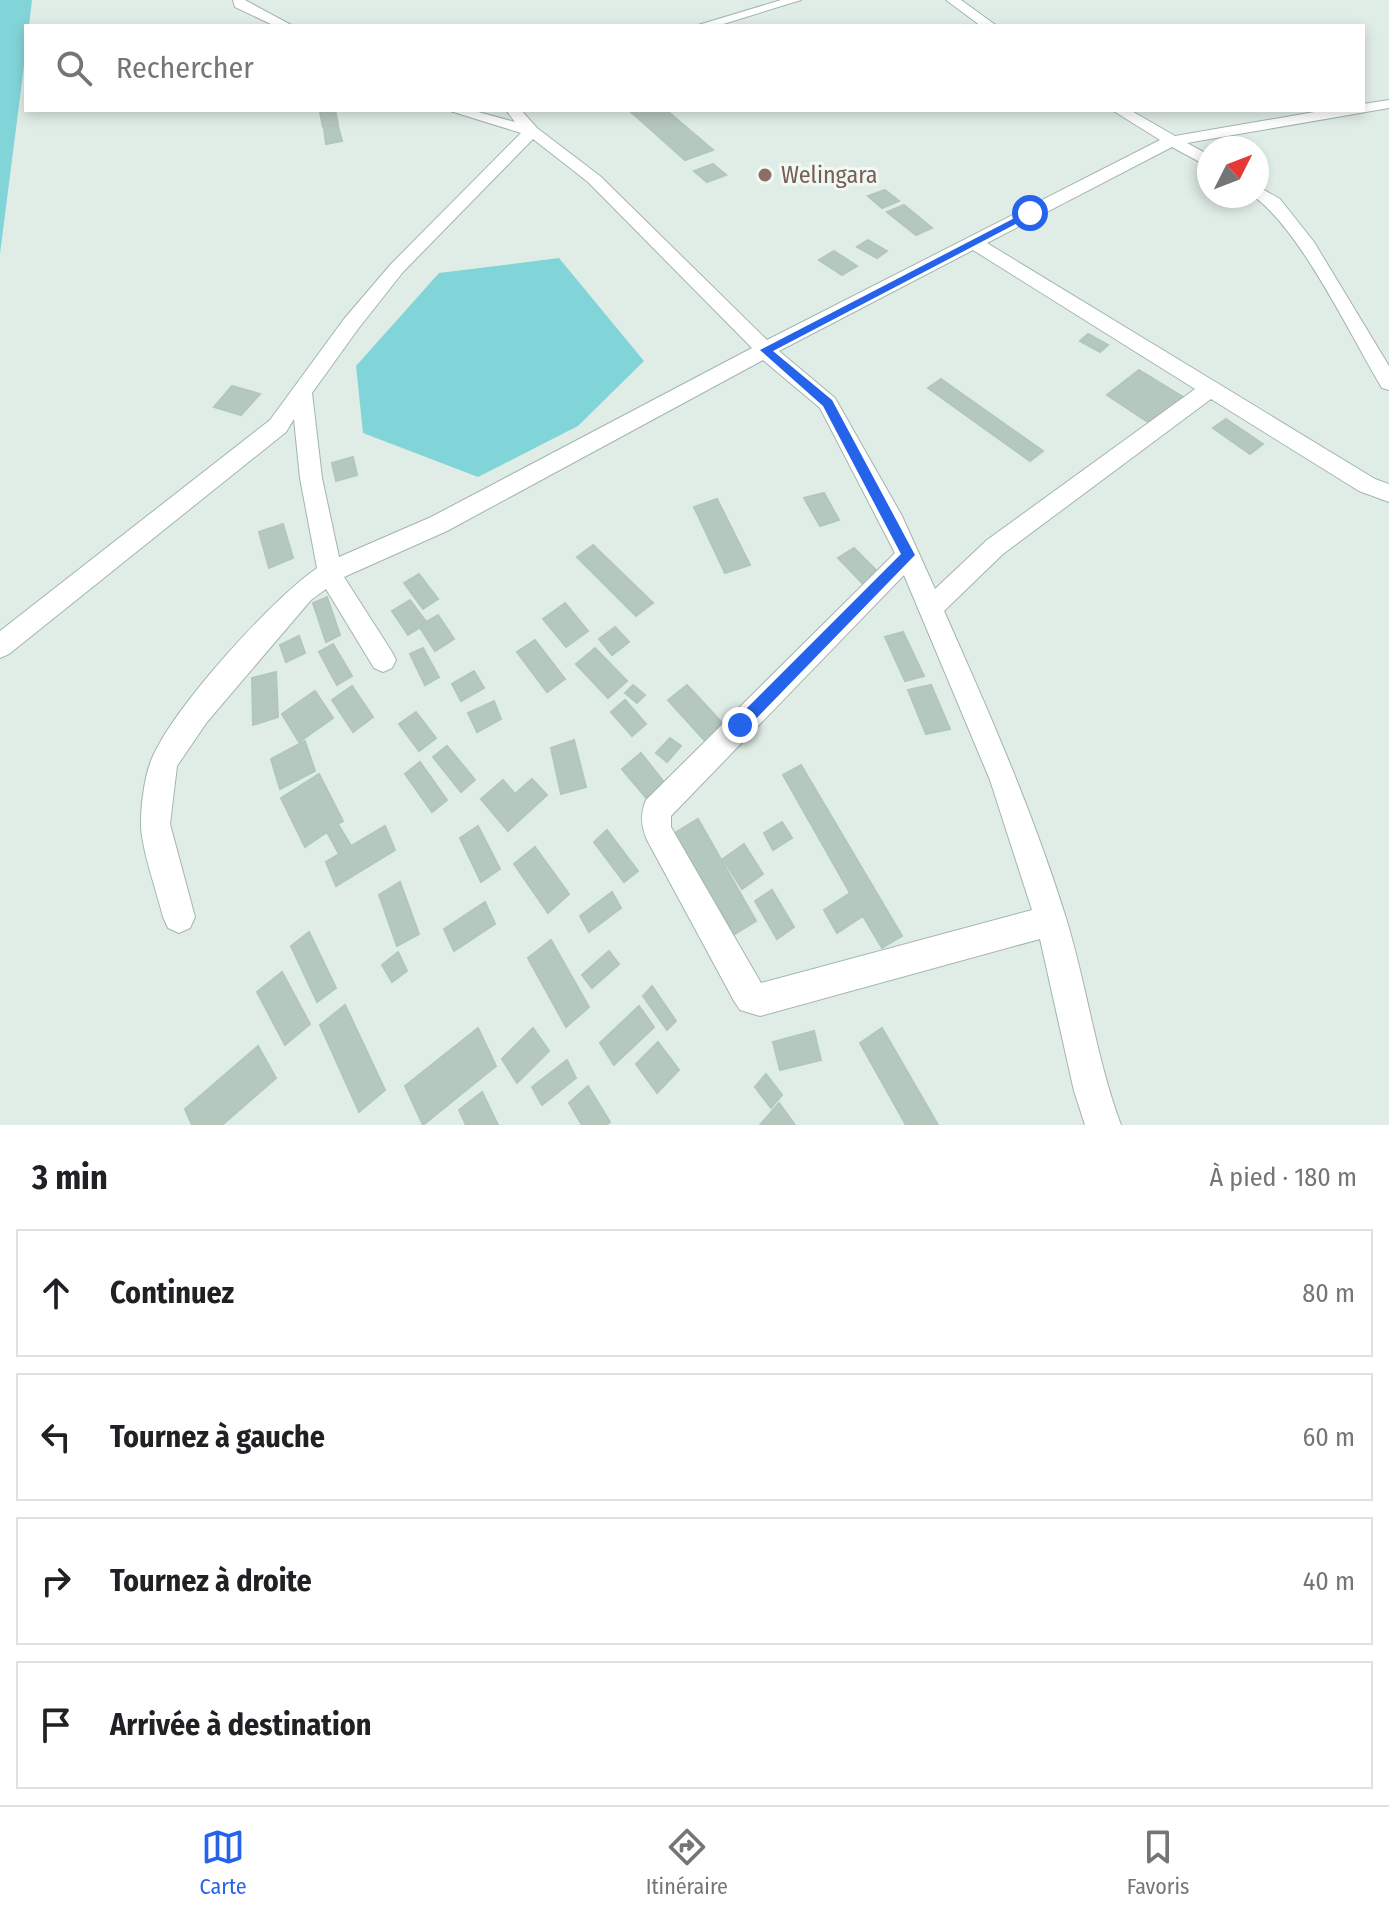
<!DOCTYPE html>
<html lang="fr">
<head>
<meta charset="utf-8">
<style>
  :root { --surface:#fff; --page:#f2f2f2; --text:#202124; --muted:#757577; --line:#e0e0e0; --accent:#2563eb }
  body { margin:0; font-family:"Fira Sans Condensed",sans-serif; background:var(--page); color:var(--text) }
  .compass { position:absolute; left:1197px; top:136px; width:72px; height:72px; border-radius:50%; background:var(--surface); box-shadow:0 4px 12px #0003; rotate:48deg }
  .stop { position:absolute; width:24px; height:24px; margin:-18px; border:6px solid #2563eb; border-radius:50%; background:#fff }
  .stop.end { background:#2563eb; border-color:#fff; box-shadow:0 2px 8px #0008 }
  .list { margin:0; padding:0; list-style:none }
  h2 { display:flex; justify-content:space-between; align-items:center; height:104px; margin:0; padding:0 32px; font-size:34px }
  h2 small { font-size:26px; font-weight:400; color:var(--muted) }
  .list li { display:grid; grid-template-columns:52px 1fr auto; gap:24px; align-items:center; box-sizing:border-box; height:128px; margin:0 16px 16px; padding:0 16px; border:2px solid var(--line); border-radius:0px }
  .list b { display:block; font-size:30px; white-space:nowrap }
  .list em { font-size:26px; font-style:normal; color:var(--muted) }
  .icon { flex:none; width:44px; height:44px; fill:none; stroke:currentColor; stroke-width:2; stroke-linecap:round; stroke-linejoin:round }
  .map { position:relative; flex:none; width:1389px; height:1125px; overflow:hidden }
  .search { position:absolute; background:var(--surface); box-shadow:0 4px 12px #0003; left:24px; right:24px; top:24px; height:88px; display:flex; align-items:center; gap:20px; box-sizing:border-box; padding:0 28px; border-radius:0px; color:var(--muted); font-size:30px }
  .sheet { height:680px; background:var(--surface) }
  nav { display:flex; justify-content:space-around; align-items:center; box-sizing:border-box; height:112px; border-top:2px solid var(--line); background:var(--surface); font-size:22px; color:var(--muted) }
  nav a { display:grid; justify-items:center; gap:4px }
  nav .on { color:var(--accent) }
  .map>svg:first-child { display:block }
</style>
</head>
<body>
<div class="map">
<svg width="1389" height="1125" viewBox="0 0 1389 1125">
  <rect width="100%" height="100%" fill="#e0ede6"/>
  <!-- water -->
  <path fill="#81d5d9" d="M0 0H32L29 26H26V50L0 254Z
    M559 258 644 361 578 426 478 477 363 433 356 366 439 273Z"/>
  <!-- building -->
  <path fill="#b5c8be" stroke="#b2c7bc" stroke-width="2" d="M335 110 338 124 323 127 320 112Z
    M638 110H666L713 150 685 160 631 112Z
    M338 126 342 141 326 144 324 129Z
    M713 164 726 175 707 182 694 171Z
    M885 190 899 201 882 208 868 196Z
    M904 205 932 228 916 235 887 212Z
    M868 240 887 251 877 258 857 247Z
    M834 251 857 266 842 275 819 260Z
    M1088 334 1108 345 1100 352 1080 341Z
    M1139 370 1183 397 1151 424 1107 395Z
    M941 379 1043 451 1030 461 928 388Z
    M232 386 260 394 241 415 214 407Z
    M1226 419 1263 444 1250 454 1213 428Z
    M353 457 357 475 336 481 332 463Z
    M824 493 839 520 820 526 804 498Z
    M717 499 750 565 725 573 694 507Z
    M283 524 293 558 269 568 259 532Z
    M593 545 653 603 636 616 577 557Z
    M854 548 879 573 863 584 838 558Z
    M419 574 438 599 423 609 404 583Z
    M327 597 340 635 326 642 313 603Z
    M410 600 427 623 408 635 392 611Z
    M565 603 588 631 566 647 543 619Z
    M438 615 454 639 435 651 419 626Z
    M615 627 629 642 612 655 599 639Z
    M903 632 924 676 905 681 885 637Z
    M299 636 305 653 286 662 280 645Z
    M535 640 565 679 547 692 517 652Z
    M333 644 352 676 337 685 319 652Z
    M423 648 439 677 425 685 410 654Z
    M595 648 627 681 608 698 576 664Z
    M474 671 484 688 461 701 452 684Z
    M276 672 278 717 253 725 252 678Z
    M633 685 645 695 637 703 625 693Z
    M687 685 725 726 706 742 668 700Z
    M931 685 950 729 926 734 908 690Z
    M352 686 373 717 353 732 332 700Z
    M315 691 333 718 299 742 282 714Z
    M625 700 646 724 632 736 611 712Z
    M494 701 501 719 477 732 468 713Z
    M416 712 436 738 419 751 399 724Z
    M670 738 681 746 667 762 656 753Z
    M574 740 586 787 561 794 551 748Z
    M305 741 315 771 280 789 271 759Z
    M447 746 475 780 461 792 433 757Z
    M641 753 671 791 653 806 622 769Z
    M420 762 447 800 432 812 405 774Z
    M801 765 902 936 882 948 863 916 837 933 824 910 850 893 783 775Z
    M319 774 343 821 338 824 351 846 385 826 395 850 336 886 326 862 339 854 327 832 305 847 281 798Z
    M532 779 547 795 508 831 481 799 503 780 515 794Z
    M698 819 756 921 730 937 673 834Z
    M782 822 792 838 773 850 764 833Z
    M478 826 500 869 481 882 460 838Z
    M607 830 638 871 624 882 594 842Z
    M744 844 763 874 742 889 723 859Z
    M535 847 569 894 548 913 514 864Z
    M400 882 419 934 397 946 379 895Z
    M772 890 794 927 777 939 755 901Z
    M612 892 621 908 589 932 580 916Z
    M485 902 495 924 454 951 444 929Z
    M309 932 336 988 317 1002 291 946Z
    M551 940 589 1007 566 1027 528 958Z
    M609 951 619 964 592 988 582 975Z
    M398 952 407 971 392 982 382 965Z
    M282 972 310 1024 285 1045 257 992Z
    M652 986 676 1021 667 1030 643 996Z
    M345 1005 385 1090 359 1112 320 1025Z
    M639 1006 654 1027 614 1065 600 1043Z
    M478 1028 496 1066 423 1125 405 1086Z
    M533 1028 549 1051 517 1083 502 1059Z
    M882 1028 938 1125H906L860 1043Z
    M814 1031 821 1060 780 1070 773 1042Z
    M658 1042 679 1070 657 1093 636 1064Z
    M258 1046 276 1078 222 1125H192L185 1109Z
    M567 1060 576 1078 542 1105 532 1087Z
    M766 1074 782 1095 771 1108 755 1087Z
    M588 1086 610 1122 606 1125H582L569 1103Z
    M482 1092 498 1125H466L459 1110Z
    M779 1103 795 1125H760Z"/>
  <g fill="none" stroke-linecap="round" stroke-linejoin="round">
    <!-- minor casing -->
    <g stroke="#a2b5ad" stroke-width="2">
      <path id="minor" d="M233 0H245L293 26H275L235 7Z
        M781 0H801L717 26H695Z
        M946 0H961L997 26H981Z
        M1389 100V108L1187 143 1209 155V167L1172 147 987 243 1375 479 1389 484V502L1359 491 1211 399 1003 554 944 611C989 712 1033 812 1066 918 1087 986 1096 1058 1121 1125H1085L1074 1091 1040 939 760 1016 740 1010 734 1001 647 840C641 826 640 814 646 800L895 553 820 408 763 360 447 531 344 577 392 652 396 660 392 668 383 672 374 668 326 589 311 600 207 722 177 766 170 824 195 917 190 928 179 933 168 928 163 917C157 892 140 845 141 822 141 803 145 773 153 756 176 705 271 600 317 568L300 478 294 419 286 432 9 654 0 658V631L270 420 344 319 391 264 521 133 447 110H471L515 122 506 110H521L537 128 600 176 767 340 1160 140 1112 110H1130L1175 136 1326 110H1363V104ZM533 139 588 182 752 348 431 517 339 557 322 478 312 393 358 329 403 272ZM973 250 1195 389 987 540 935 589 902 516 835 398 779 351ZM904 575 990 780 1032 910 761 983 671 827V816Z
        M1257 186 1280 199 1314 242 1389 366V390L1382 388C1350 335 1301 230 1253 196H1257Z"/>
    </g>
    <!-- minor -->
    <use href="#minor" fill="#fff" fill-rule="evenodd"/>
  </g>
  <!-- route -->
  <path fill="#2563eb" d="M1030 210 1033 215 773 351 832 400 915 555 745 730H735V720L901 554 823 406 760 350Z"/>
  <!-- markers -->
  <circle fill="#8d6e63" stroke="#f1f9f4" stroke-width="3" cx="765" cy="175" r="8"/>
  <g text-anchor="middle" dominant-baseline="central" stroke-width="6" stroke-linejoin="round" paint-order="stroke">
    <!-- far-education labels -->
    <g font-size="24" fill="#785e54" stroke="#f1f9f4" text-anchor="start">
      <text x="781" y="175">Welingara</text>
    </g>
  </g>
</svg>
<svg class="compass" viewBox="-18 -18 36 36"><path d="M0-13l5 13h-10z" fill="#e53935"/><path d="M0 13l5-13h-10z" fill="#757577"/></svg>
<div class="stop" style="left:1030px;top:213px"></div>
<div class="stop end" style="left:740px;top:725px"></div>
<div class="search"><svg class="icon" aria-label="search" viewBox="0 0 24 24"><circle cx="10" cy="10" r="6"/><path d="M15 15l6 6"/></svg>Rechercher</div>
</div>
<section class="sheet">
<h2>3 min<small>À pied · 180 m</small></h2>
<ul class="list">
<li><svg class="icon" aria-label="ahead" viewBox="0 0 24 24"><path d="M12 20V5M6 11l6-6 6 6"/></svg><div><b>Continuez</b></div><em>80 m</em></li>
<li><svg class="icon" aria-label="left" viewBox="0 0 24 24"><path d="M17 20v-9H6M10 6l-5 5 5 5"/></svg><div><b>Tournez à gauche</b></div><em>60 m</em></li>
<li><svg class="icon" aria-label="right" viewBox="0 0 24 24"><path d="M7 20v-9h11M14 6l5 5-5 5"/></svg><div><b>Tournez à droite</b></div><em>40 m</em></li>
<li><svg class="icon" aria-label="arrive" viewBox="0 0 24 24"><path d="M6 21V4h12l-3 4 3 4H6"/></svg><div><b>Arrivée à destination</b></div></li>
</ul>
</section>
<nav>
<a class="on"><svg class="icon" aria-label="map" viewBox="0 0 24 24"><path d="M3 6l6-2 6 2 6-2v14l-6 2-6-2-6 2zM9 4v14M15 6v14"/></svg>Carte</a>
<a><svg class="icon" aria-label="directions" viewBox="0 0 24 24"><path d="M12 3l9 9-9 9-9-9zM9 14v-3h6M13 9l2 2-2 2"/></svg>Itinéraire</a>
<a><svg class="icon" aria-label="saved" viewBox="0 0 24 24"><path d="M7 4h10v16l-5-4-5 4z"/></svg>Favoris</a>
</nav>
</body>
</html>
